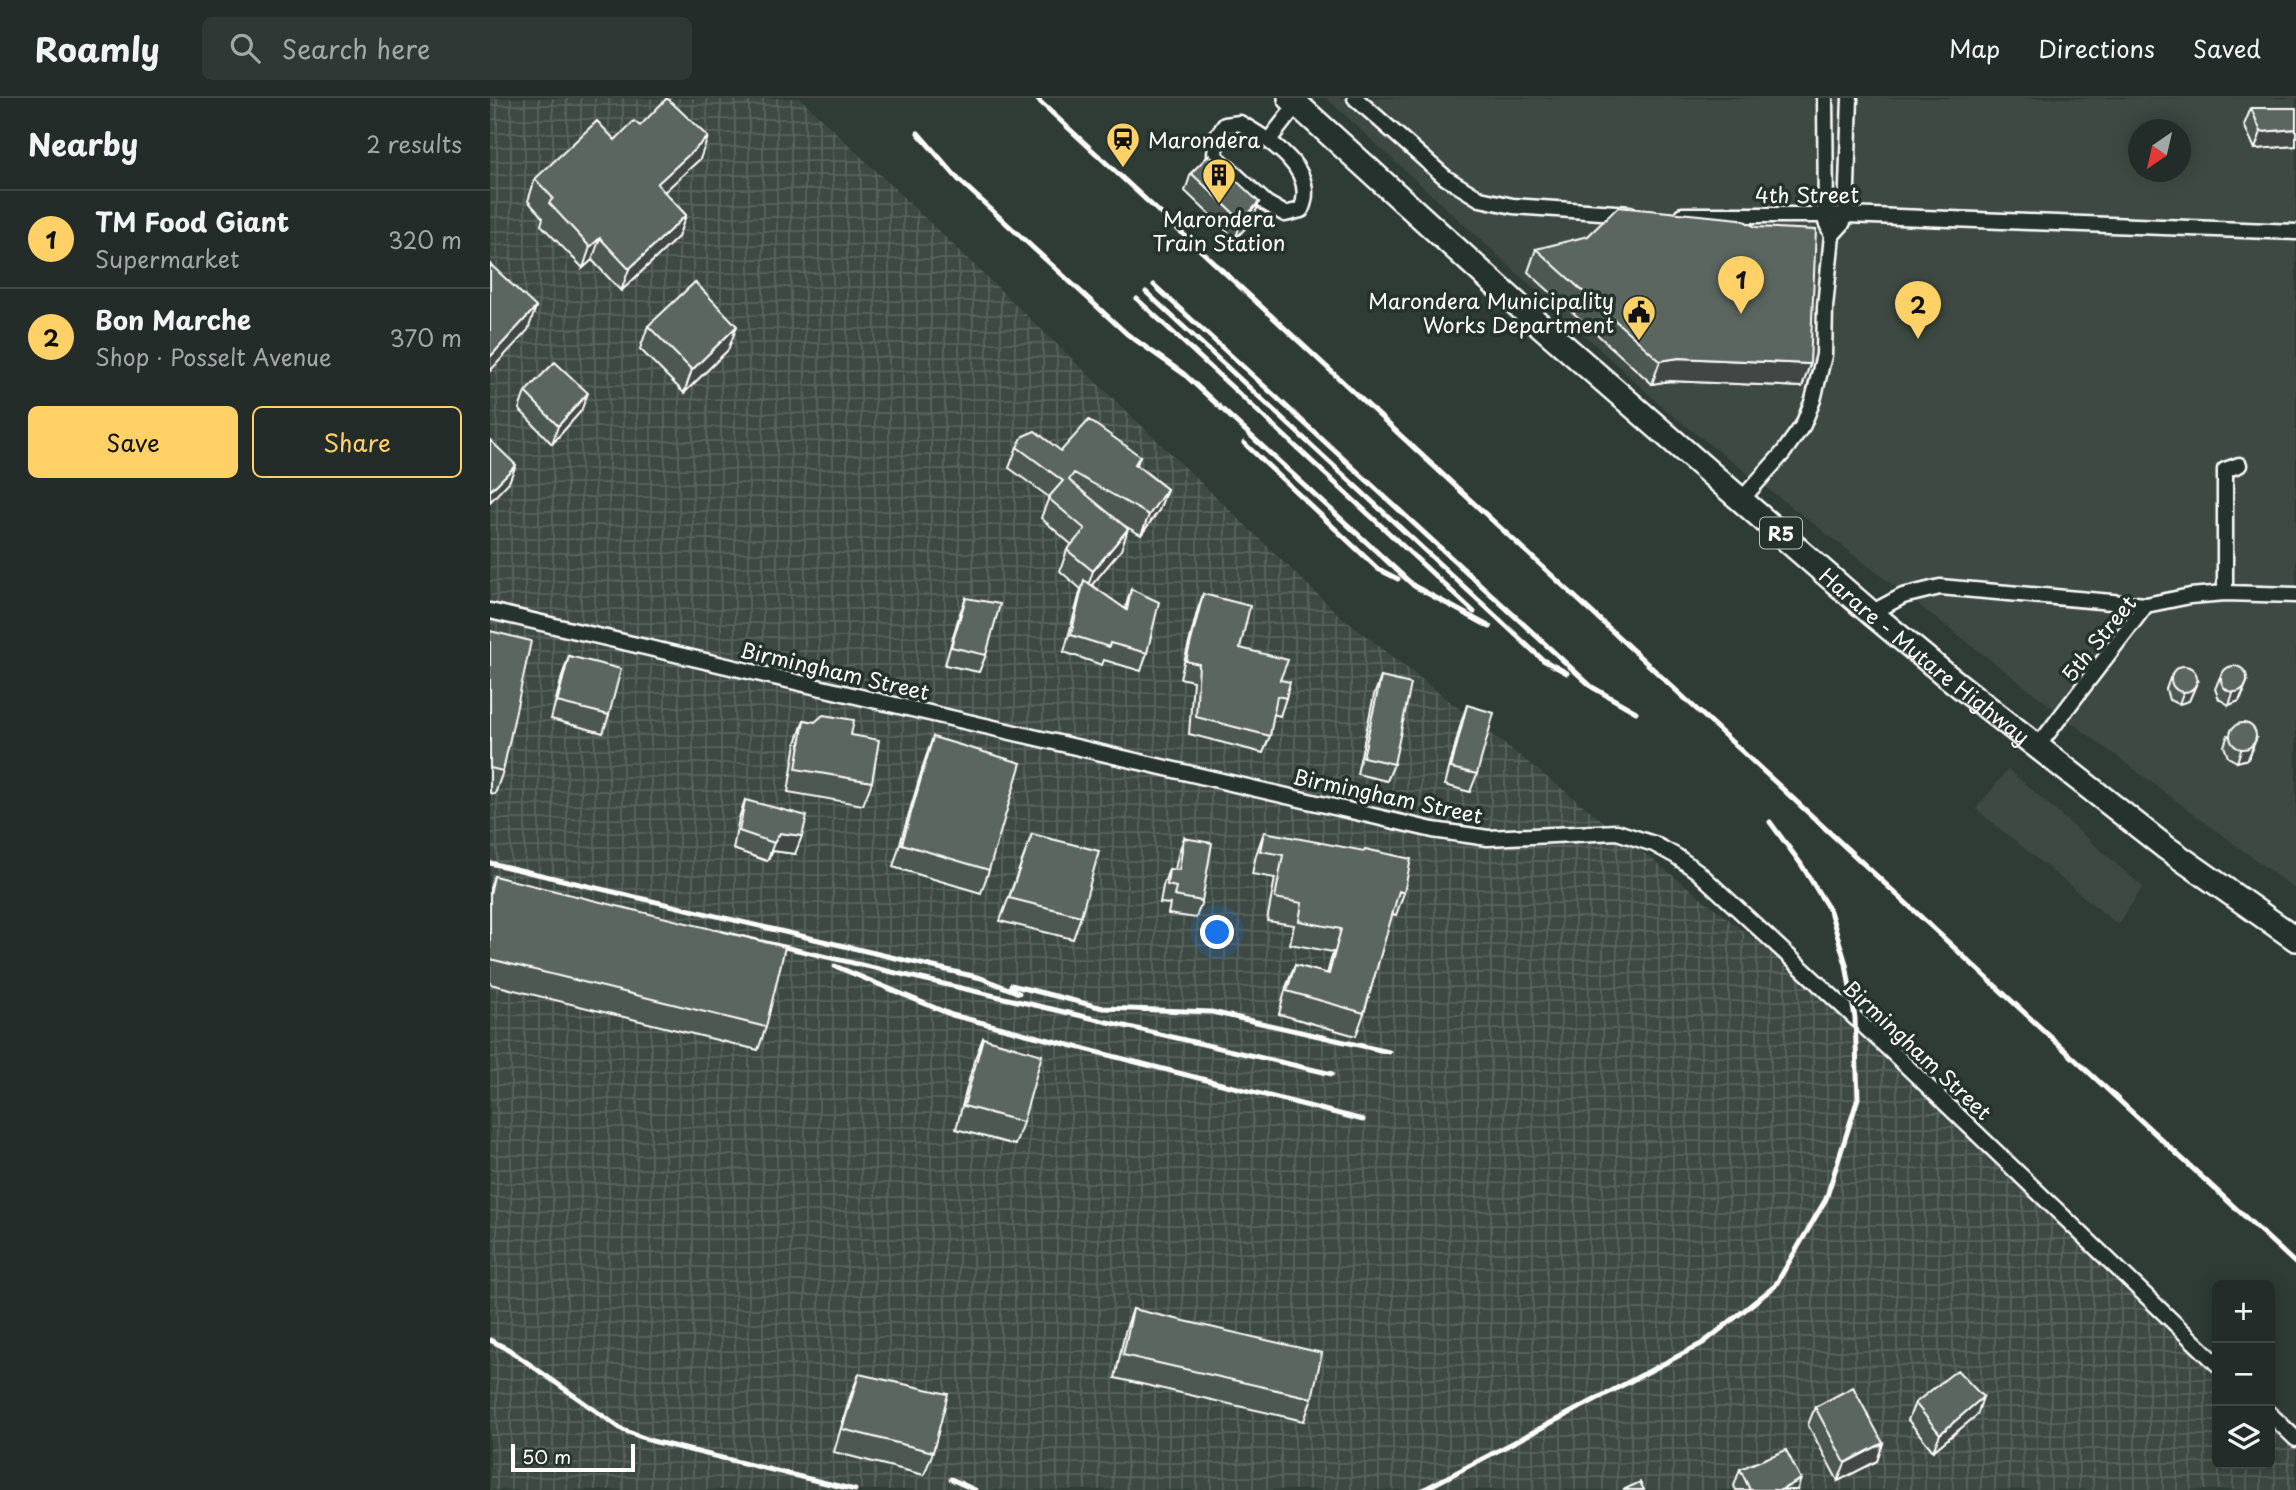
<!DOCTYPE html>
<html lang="en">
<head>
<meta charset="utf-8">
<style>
  :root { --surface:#232c28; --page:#2f3834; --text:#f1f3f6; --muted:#a3a7a8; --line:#404845; --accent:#ffd166 }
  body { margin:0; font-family:"Playpen Sans",sans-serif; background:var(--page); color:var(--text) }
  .controls { position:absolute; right:21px; bottom:21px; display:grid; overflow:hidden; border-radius:10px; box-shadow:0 4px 18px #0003 }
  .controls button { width:63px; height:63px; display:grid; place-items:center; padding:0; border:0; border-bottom:2px solid var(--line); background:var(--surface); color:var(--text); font:35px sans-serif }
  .compass { position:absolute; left:1638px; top:21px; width:63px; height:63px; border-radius:50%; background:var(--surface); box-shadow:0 4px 18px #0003; rotate:214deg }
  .scale { position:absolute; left:21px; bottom:18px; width:124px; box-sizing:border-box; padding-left:7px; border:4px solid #fff; border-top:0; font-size:19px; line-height:24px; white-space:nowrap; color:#fff; -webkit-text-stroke:5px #26332d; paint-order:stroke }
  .you { position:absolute; left:728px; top:835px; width:24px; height:24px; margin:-18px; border:5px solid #fff; border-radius:50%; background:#1a73e8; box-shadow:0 0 0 10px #1a73e833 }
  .badge { display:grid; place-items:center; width:46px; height:46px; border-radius:50%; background:var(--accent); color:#111; font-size:23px; font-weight:700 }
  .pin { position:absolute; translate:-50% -58px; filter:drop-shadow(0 2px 4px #0008) }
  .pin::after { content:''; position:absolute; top:37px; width:24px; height:21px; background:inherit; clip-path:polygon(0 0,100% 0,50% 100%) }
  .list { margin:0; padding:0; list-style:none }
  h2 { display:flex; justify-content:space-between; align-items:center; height:91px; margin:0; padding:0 28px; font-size:30px }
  h2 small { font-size:23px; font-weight:400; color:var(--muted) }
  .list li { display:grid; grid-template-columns:46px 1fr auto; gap:21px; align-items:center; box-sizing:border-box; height:98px; padding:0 28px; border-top:2px solid var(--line) }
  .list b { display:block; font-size:26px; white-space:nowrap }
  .list p { margin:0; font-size:23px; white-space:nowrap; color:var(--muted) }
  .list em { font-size:23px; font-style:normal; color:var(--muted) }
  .actions { display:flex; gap:14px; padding:21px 28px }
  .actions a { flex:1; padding:16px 0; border:2px solid var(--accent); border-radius:10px; text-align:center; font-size:24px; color:var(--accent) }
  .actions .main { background:var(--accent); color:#111 }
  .icon { flex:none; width:38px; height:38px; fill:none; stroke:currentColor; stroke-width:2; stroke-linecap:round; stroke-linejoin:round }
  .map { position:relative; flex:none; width:1806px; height:1392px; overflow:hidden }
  header { display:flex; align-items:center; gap:42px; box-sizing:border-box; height:98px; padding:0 35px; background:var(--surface); border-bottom:2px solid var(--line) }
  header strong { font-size:33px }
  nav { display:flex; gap:38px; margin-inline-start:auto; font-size:24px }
  .search { width:490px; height:63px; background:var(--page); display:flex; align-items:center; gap:18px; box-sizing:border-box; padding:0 24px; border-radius:10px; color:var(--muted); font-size:26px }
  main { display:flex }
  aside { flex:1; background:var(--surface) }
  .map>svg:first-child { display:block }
</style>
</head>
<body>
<header>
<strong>Roamly</strong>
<div class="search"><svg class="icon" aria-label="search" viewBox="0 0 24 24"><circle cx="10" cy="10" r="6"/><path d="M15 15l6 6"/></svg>Search here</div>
<nav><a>Map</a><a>Directions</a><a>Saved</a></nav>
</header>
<main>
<aside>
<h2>Nearby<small>2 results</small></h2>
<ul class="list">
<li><span class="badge">1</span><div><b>TM Food Giant</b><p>Supermarket</p></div><em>320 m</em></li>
<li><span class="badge">2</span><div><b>Bon Marche</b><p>Shop · Posselt Avenue</p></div><em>370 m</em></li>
</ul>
<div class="actions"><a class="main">Save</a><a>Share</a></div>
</aside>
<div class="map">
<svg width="1806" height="1392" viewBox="0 0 1806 1392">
  <defs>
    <pattern id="industrial-grid" width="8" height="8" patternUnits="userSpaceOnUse" patternTransform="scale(1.75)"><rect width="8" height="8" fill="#3c4842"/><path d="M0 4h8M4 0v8" fill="none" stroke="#59635e"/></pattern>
  </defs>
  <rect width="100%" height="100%" fill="#2f3b35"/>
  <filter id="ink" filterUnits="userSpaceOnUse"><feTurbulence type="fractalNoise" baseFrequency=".0143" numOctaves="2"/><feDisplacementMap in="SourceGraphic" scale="14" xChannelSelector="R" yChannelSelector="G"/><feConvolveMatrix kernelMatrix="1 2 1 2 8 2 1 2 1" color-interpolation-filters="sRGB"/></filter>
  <g filter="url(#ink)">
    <!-- built -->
    <path fill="#3c4842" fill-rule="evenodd" d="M836 0H1806V792L1602 640 1179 315ZM1648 32H1690V74H1648Z
      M1518 671 1653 789 1628 827 1486 711Z"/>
    <!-- industrial -->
    <path fill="url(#industrial-grid)" d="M0 0H310L847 515 1365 920 1727 1254V1366H1780V1303L1806 1327V1392H0Z"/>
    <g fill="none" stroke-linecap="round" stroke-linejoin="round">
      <!-- minor casing -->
      <g stroke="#fff" stroke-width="19">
        <path id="minor" d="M865 0 956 80 990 101 1023 108 1140 116
          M750 25C780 42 829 72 811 112L795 116 776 105 725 58 726 40 735 27Z
          M779 42 811 1
          M1192 117H1356L1806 134
          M1342 137 1352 126 1356 117 1360 0
          M1252 401 1293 355 1313 327 1323 302 1334 257 1335 209 1342 137 1336 124 1335 0
          M1735 495V372L1749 367
          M0 513 943 732 998 740 1127 734 1164 746 1186 758 1207 773 1403 955 1727 1266
          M1381 515 1413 498 1450 489 1656 507
          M1548 648 1656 507 1700 498 1735 495 1806 497
          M1780 1316 1806 1341"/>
      </g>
      <!-- trunk casing -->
      <g stroke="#fff" stroke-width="28">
        <g id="trunk">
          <path id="s1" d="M800 0 1051 228 1381 515 1451 573 1675 749 1806 841"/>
        </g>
      </g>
      <!-- minor -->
      <use href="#minor" stroke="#26332d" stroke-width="14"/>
      <!-- trunk -->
      <use href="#trunk" stroke="#26332d" stroke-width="23"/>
      <!-- rail -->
      <path stroke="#fff" stroke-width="5" d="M546 0 1806 1166
        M428 35 469 82 637 236 694 276 924 488 1000 529
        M664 187 1102 589 1146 614
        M656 194 1053 562 1077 575
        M647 201 984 514
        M754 345 888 471 908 481
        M0 765 491 880 529 895
        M225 833 842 976
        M345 868 462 917 873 1022
        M521 887 613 910 722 914 899 954
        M0 1242 18 1251 133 1332 162 1343 365 1392
        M461 1381 485 1392
        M933 1392 1213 1245 1285 1188 1336 1101 1368 1000 1365 920 1356 866 1340 813 1311 766 1280 724"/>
    </g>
    <!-- wall -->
    <path fill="#4e5853" stroke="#fff" stroke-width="2" d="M1761 10H1806V48L1765 51 1754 27Z
      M150 28 210 61 174 94 196 117 188 139 131 193 102 162 93 170 51 127 53 120 38 103 45 81 125 42Z
      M701 75 769 104 763 122 745 141 695 93Z
      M1046 151 1320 266 1312 289 1180 283 1162 286 1038 174Z
      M158 228 238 252 194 295 150 251Z
      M35 294 91 313 62 346 29 311Z
      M527 349 571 353 650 358 647 367 677 391 669 412 651 437 633 427 631 452 601 487 635 511 641 491 657 555 651 573 614 562 612 567 574 554 591 491 570 473 577 452 582 447 551 420 559 399 519 370Z
      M713 496 750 550 790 582 796 600 790 618 783 616 780 638 773 655 699 636 703 583 690 580 707 514Z
      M476 500 496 557 489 574 455 567 469 518Z
      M0 533 13 673 5 696 0 695Z
      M79 558 119 617 113 635 61 621 73 575Z
      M891 579 904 666 897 683 867 676 884 597Z
      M1730 579 1754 594 1749 603 1739 607 1729 601 1725 591Z
      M1680 580 1708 582 1699 603 1689 606 1679 602 1676 591Z
      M977 607 987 676 980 694 955 687 971 625Z
      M314 622 361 637 382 684 373 707 298 694 306 645Z
      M1738 637 1763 651 1758 661 1747 664 1738 659 1734 648Z
      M443 639 499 772 491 795 403 769 435 662Z
      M255 702 305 756 283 753 277 763 243 751 249 720Z
      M774 734 914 795 906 817 902 816 874 915 866 938 789 916 796 889 805 867 837 876 843 854 800 846 804 827 777 823 785 780 762 776 766 757Z
      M542 736 591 818 583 841 510 823Z
      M694 740 712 803 706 820 678 816 680 806 670 805 673 788 679 771 685 772 688 757Z
      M4 778 276 929 268 952 0 886V790Z
      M493 940 533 1024 525 1047 466 1031 484 963Z
      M643 1211 822 1300 814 1323 625 1280 635 1234Z
      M369 1276 443 1354 434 1377 344 1354 360 1299Z
      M1425 1305 1487 1317 1443 1353 1418 1322Z
      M1325 1309 1393 1345 1387 1363 1348 1383 1318 1327Z
      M1250 1371 1307 1392H1246L1244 1388Z"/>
    <!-- shaded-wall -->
    <path fill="#404744" stroke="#fff" stroke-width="2" d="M1806 31V48L1765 51 1771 34Z
      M218 39 210 61 159 108 167 86Z
      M769 104 763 122 745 141 752 123Z
      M196 117 188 139 131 193 139 171Z
      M110 140 102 162 93 170 100 149Z
      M46 209 38 232 0 273V259Z
      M247 228 238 252 194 295 202 272Z
      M1189 260 1320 266 1312 289 1180 283 1162 286 1170 263Z
      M98 295 91 313 62 346 68 328Z
      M26 367 19 384 0 404V393Z
      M677 391 669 412 651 437 659 417Z
      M638 431 631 452 596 494 603 473Z
      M1708 582 1699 603 1689 606 1693 595Z
      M1758 582 1749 603 1739 607 1743 595Z
      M1767 639 1758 661 1747 664 1751 652Z
      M290 735 312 738 305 756 283 753 277 763 284 745Z
      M1493 1299 1487 1317 1443 1353 1450 1336Z
      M1393 1345 1387 1363 1348 1383 1355 1365Z
      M1311 1381 1307 1392H1291Z"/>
    <!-- building -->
    <path fill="#5b6661" stroke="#fff" stroke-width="2" d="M177 0 218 39 167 86 196 117 139 171 110 140 100 149 59 105 63 100 45 81 107 23 125 42 144 23 150 28Z
      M1761 10H1806V31L1771 34Z
      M719 57 769 104 752 123 701 75Z
      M1128 109 1250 121 1266 129 1326 132 1320 266 1189 260 1170 263 1046 151 1098 138Z
      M0 166 46 209 0 259Z
      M205 184 247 228 202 272 158 228Z
      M65 264 98 295 68 328 35 294Z
      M599 322 650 358 645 366 677 391 659 417 584 375 579 382 638 431 603 473 577 452 595 431 558 400 573 383 527 349 533 338 545 333 571 353Z
      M0 342 26 367 0 393Z
      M594 482 637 512 641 491 669 504 657 555 620 545 619 549 581 537Z
      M713 496 760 508 750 550 798 562 790 582 800 584 796 600 787 598 780 638 706 619 709 566 696 563Z
      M476 500 510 506 496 557 461 549Z
      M0 533 41 543 13 673 0 670Z
      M79 558 131 571 119 617 67 604Z
      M1731 581a13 13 0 1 1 26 0a13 13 0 1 1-26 0Z
      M1681 581a13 13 0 1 1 26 0a13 13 0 1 1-26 0Z
      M891 579 921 586 904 666 873 659Z
      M977 607 1004 615 987 676 961 670Z
      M333 617 364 622 361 637 389 642 382 684 306 671 314 622 325 624Z
      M1740 638a13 13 0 1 1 26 0a13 13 0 1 1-26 0Z
      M443 639 531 665 499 772 412 746Z
      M255 702 317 718 312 738 290 735 284 745 249 733Z
      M774 734 874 753 875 751 921 761 914 795 909 793 874 915 797 893 805 867 839 876 851 831 809 823 812 805 785 800 793 757 770 753Z
      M542 736 609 753 591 818 519 800Z
      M694 740 722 745 712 803 684 798 686 789 677 787 679 771 689 772Z
      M4 778 295 849 276 929 0 861V796Z
      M493 940 552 957 533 1024 474 1008Z
      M643 1211 832 1255 822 1300 633 1257Z
      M1467 1272 1493 1299 1450 1336 1425 1305Z
      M369 1276 458 1296 443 1354 352 1331Z
      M1363 1289 1393 1345 1355 1365 1325 1309Z
      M1296 1352 1311 1381 1291 1392H1260L1250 1371Z
      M1150 1384 1154 1392H1133Z"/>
  </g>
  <!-- icons -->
  <defs>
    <g id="station-pin" transform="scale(1.75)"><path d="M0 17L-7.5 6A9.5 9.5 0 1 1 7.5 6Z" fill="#ffd166" stroke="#26332d"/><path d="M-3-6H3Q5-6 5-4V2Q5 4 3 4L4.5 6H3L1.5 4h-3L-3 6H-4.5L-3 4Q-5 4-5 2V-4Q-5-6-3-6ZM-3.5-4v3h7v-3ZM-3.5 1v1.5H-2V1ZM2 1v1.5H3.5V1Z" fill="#111"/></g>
    <g id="building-pin" transform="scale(1.75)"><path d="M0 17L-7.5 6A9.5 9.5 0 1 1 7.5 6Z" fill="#ffd166" stroke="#26332d"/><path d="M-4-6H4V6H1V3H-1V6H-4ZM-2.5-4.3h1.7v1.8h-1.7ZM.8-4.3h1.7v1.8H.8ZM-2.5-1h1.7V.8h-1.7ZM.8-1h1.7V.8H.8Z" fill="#111"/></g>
    <g id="civic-pin" transform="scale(1.75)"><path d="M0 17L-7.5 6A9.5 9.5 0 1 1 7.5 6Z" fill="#ffd166" stroke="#26332d"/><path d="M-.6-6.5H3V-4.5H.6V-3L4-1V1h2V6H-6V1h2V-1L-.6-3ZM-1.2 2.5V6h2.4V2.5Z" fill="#111"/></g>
  </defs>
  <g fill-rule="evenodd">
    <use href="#station-pin" x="633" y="41"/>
    <use href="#building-pin" x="729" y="77"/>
    <use href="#civic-pin" x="1149" y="214"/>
  </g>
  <g text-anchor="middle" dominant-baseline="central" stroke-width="7" stroke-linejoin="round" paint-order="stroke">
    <!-- shield labels -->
    <rect fill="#26332d" stroke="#bec2c0" stroke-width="2" x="1270" y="419.5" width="42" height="31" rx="5"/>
    <g font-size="19" font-weight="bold" fill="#fff">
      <text x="1291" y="435">R5</text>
    </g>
    <!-- poi labels -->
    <g font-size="21" fill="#fff" stroke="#26332d" text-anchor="start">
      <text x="658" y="41">Marondera</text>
      <text x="729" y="120" text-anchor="middle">Marondera<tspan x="729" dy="24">Train Station</tspan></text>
      <text x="1124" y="202" text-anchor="end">Marondera Municipality<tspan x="1124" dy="24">Works Department</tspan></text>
    </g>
    <!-- street labels -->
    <g font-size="21" fill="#fff" stroke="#26332d">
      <text x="1317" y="96">4th Street</text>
      <text transform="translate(1608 540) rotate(-51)">5th Street</text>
      <text stroke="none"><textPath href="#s1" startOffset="845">Harare - Mutare Highway</textPath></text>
      <text transform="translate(345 572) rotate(13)">Birmingham Street</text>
      <text transform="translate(898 697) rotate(12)">Birmingham Street</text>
      <text transform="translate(1428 951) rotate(43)">Birmingham Street</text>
    </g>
  </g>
</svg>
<div class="controls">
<button>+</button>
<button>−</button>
<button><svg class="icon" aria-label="layers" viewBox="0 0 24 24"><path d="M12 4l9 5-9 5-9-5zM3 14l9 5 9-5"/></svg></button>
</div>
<svg class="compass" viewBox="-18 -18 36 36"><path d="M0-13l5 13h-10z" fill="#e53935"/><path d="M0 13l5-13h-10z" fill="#a3a7a8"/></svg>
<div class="scale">50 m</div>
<div class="you"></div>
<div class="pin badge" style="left:1251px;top:216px">1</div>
<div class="pin badge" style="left:1428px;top:241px">2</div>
</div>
</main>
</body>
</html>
